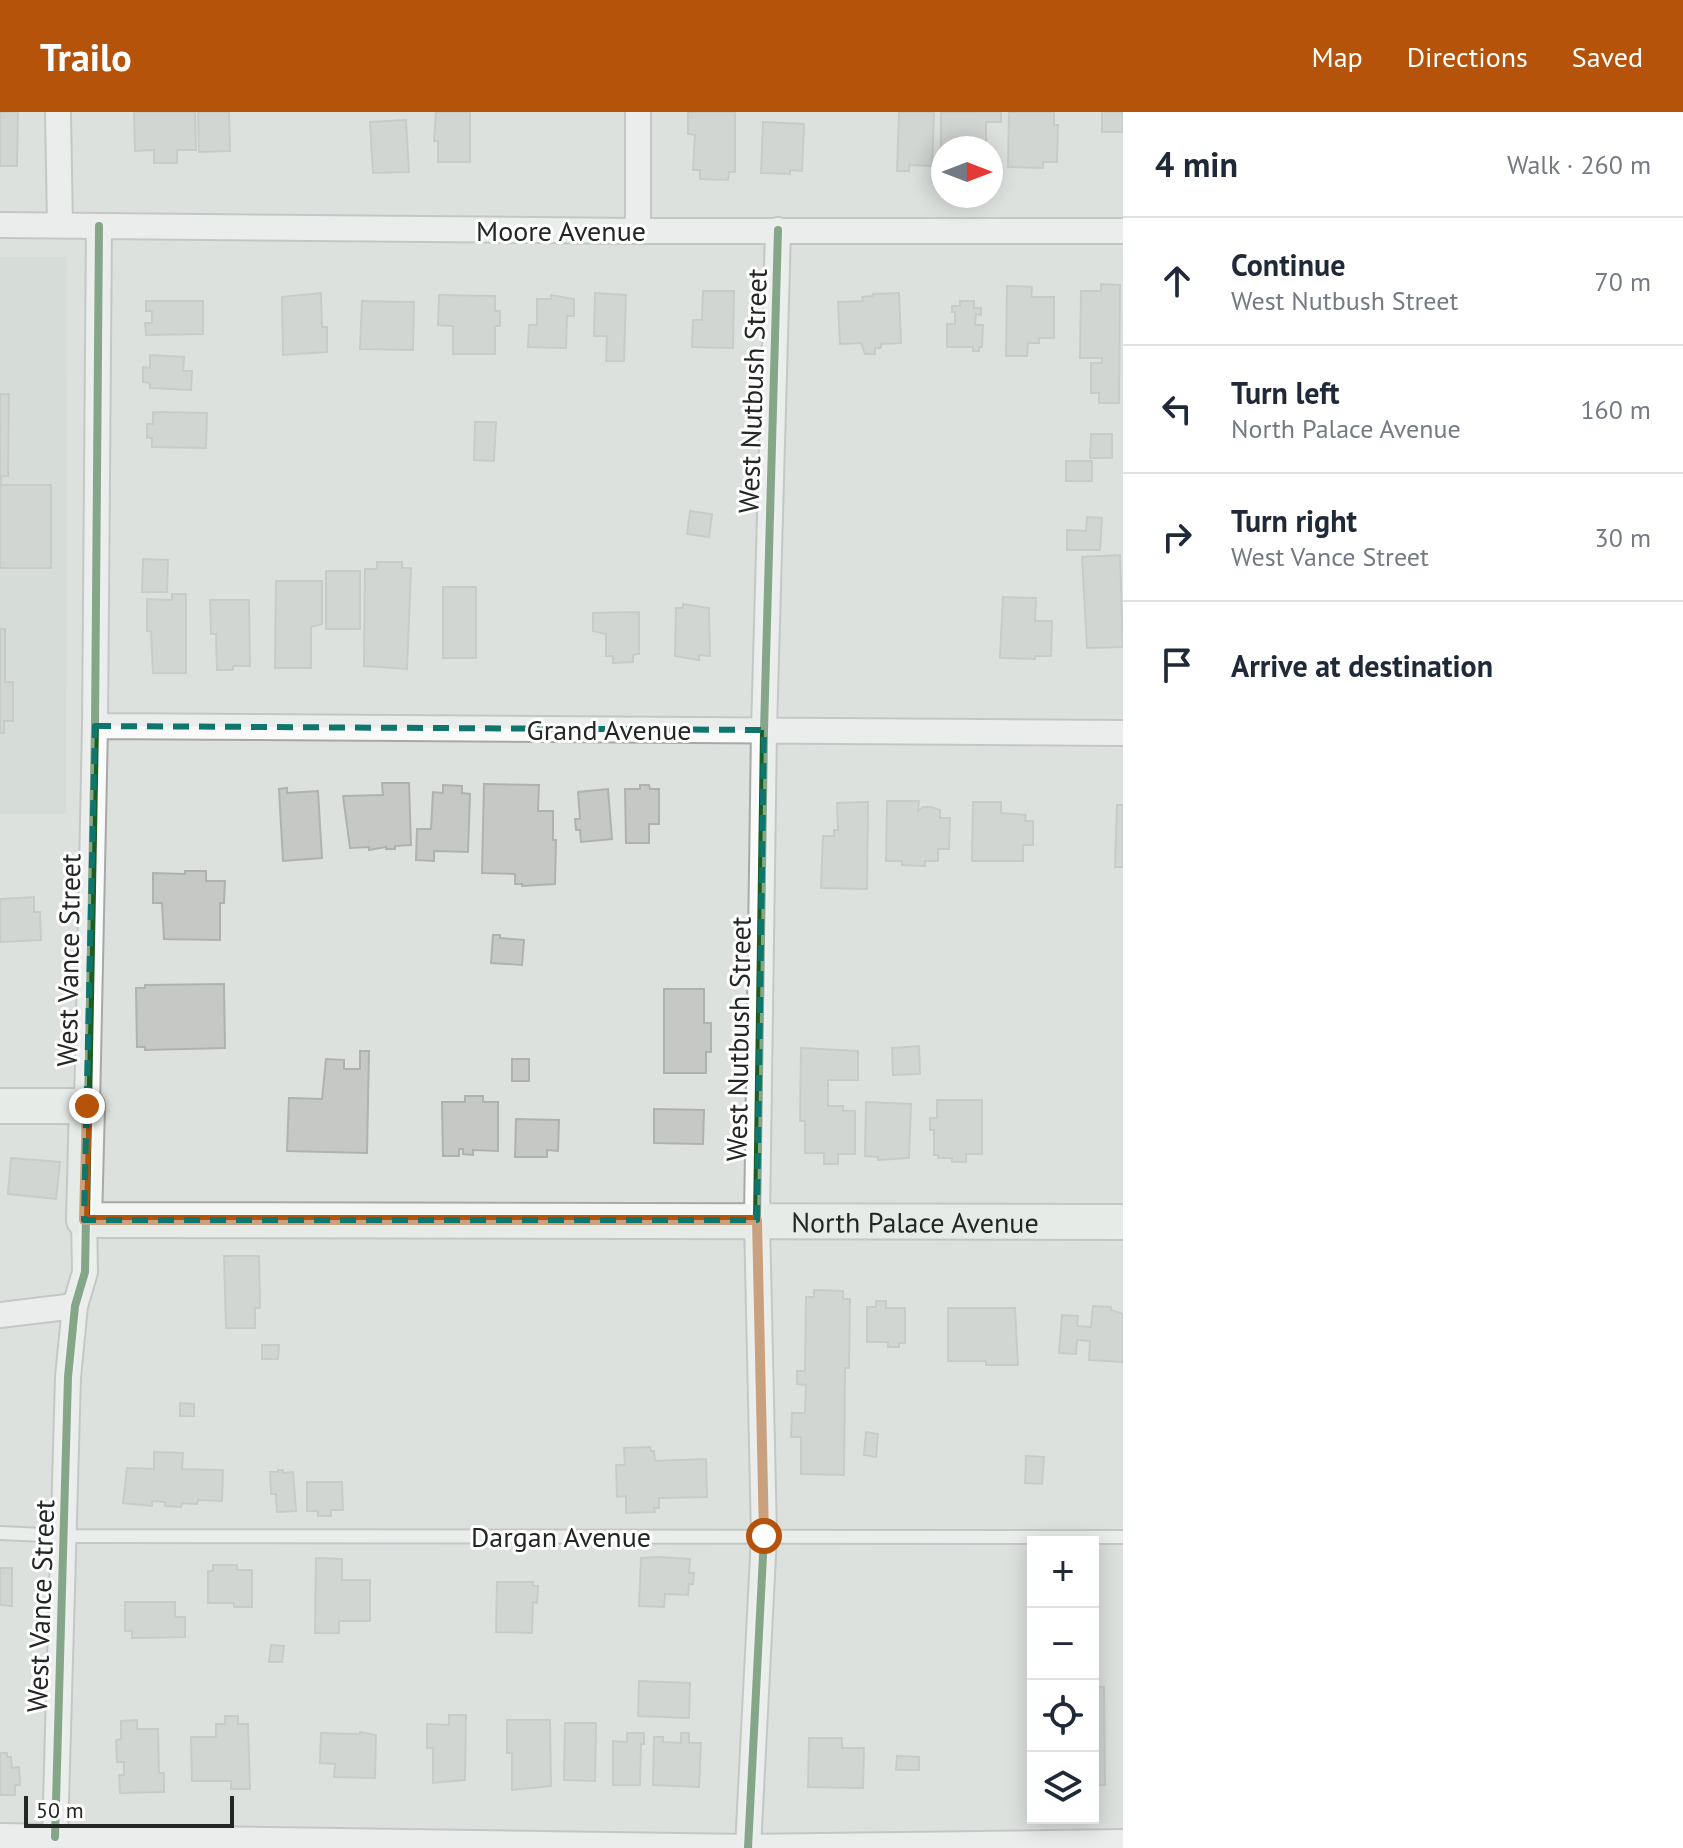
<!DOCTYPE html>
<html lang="en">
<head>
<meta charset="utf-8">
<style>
  :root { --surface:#fff; --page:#f6f6f7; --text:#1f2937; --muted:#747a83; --line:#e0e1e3; --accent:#b45309 }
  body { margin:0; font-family:"PT Sans",sans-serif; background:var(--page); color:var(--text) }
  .controls { position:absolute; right:24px; bottom:24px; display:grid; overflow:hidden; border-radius:0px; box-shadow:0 4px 20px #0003 }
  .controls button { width:72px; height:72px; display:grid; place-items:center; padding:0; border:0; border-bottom:2px solid var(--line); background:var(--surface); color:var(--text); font:40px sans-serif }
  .compass { position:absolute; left:931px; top:24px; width:72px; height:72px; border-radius:50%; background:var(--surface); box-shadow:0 4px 20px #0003; rotate:90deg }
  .scale { position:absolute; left:24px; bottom:20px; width:210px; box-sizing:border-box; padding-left:8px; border:4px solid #232624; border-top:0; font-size:22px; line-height:28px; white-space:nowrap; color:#232624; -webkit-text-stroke:6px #fff; paint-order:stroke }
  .stop { position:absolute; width:24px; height:24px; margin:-18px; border:6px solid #b45309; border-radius:50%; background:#fff }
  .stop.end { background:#b45309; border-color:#fff; box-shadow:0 2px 8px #0008 }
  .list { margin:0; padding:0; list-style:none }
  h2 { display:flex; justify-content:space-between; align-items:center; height:104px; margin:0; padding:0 32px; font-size:34px }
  h2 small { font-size:26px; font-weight:400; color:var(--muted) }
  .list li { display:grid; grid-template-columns:52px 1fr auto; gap:24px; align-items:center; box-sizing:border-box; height:128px; padding:0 32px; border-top:2px solid var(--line) }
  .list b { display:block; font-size:30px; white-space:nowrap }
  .list p { margin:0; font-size:26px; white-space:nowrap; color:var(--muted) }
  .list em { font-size:26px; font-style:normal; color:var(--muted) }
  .icon { flex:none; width:44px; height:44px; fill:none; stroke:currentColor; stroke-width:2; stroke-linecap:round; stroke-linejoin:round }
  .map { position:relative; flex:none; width:1123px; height:1736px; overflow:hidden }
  header { display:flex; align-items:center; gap:48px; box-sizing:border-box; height:112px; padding:0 40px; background:var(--accent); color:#fff }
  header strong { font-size:38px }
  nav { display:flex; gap:44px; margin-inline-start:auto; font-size:28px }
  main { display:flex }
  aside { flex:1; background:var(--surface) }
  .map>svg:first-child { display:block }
</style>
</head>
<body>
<header>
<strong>Trailo</strong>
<nav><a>Map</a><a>Directions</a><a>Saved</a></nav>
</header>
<main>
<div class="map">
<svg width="1123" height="1736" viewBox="0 0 1123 1736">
  <rect width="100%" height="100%" fill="#dde1de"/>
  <!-- built -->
  <path fill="#ced8d0" d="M0 145H67L66 702H0Z"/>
  <!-- building -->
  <path fill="#c5c8c5" stroke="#afb2b0" stroke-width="2" d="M0 0H18L17 54H0Z
    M134 0H195L196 38H177V51H154V38L135 39Z
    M198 0H229L230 39 199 40Z
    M436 0H470V50H438V29H434Z
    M688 0H735V60H729L728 68 700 67V58H693L695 23 688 22Z
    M899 0H934L932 54 909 53V59H897Z
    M941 0H1001V10H986V36H943V55H941Z
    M1009 0H1054V13H1058L1057 50H1043V56L1008 55Z
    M1102 0H1123V20H1102Z
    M406 8 409 60 373 61 370 10Z
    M763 10 804 12 802 59 790 58V62L761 61Z
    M1101 172 1120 173 1119 291H1099V281H1091V251H1102V246H1080L1081 179H1101Z
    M1007 174 1032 175 1031 185H1054V226H1039V231H1028L1027 244H1006Z
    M703 179H734L733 236 692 235 693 208H702Z
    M321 181 322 215H327V240L283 243 282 185Z
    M595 181 626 183 624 249H606L607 224H594Z
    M899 181 901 231 881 232V236H875V242H865L861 231 840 232 838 190 863 189 862 185 873 184V182Z
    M439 183 495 184V199H500V214H495V242H453V214L438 213Z
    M551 183 574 187V204H567L566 236 528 235 529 213H537V187H551Z
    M146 189H203V222L146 223 145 211H152V199H146Z
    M362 189 414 190 413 238 360 237Z
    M960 189H974V196H981V203L976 202 975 213H983L982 235H979V239H973V235H947V212H955V200H952V194H960Z
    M150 243 184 245 183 259H192L191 278 150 276V271L143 270V255L150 256Z
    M0 282H9L8 364H1V373H51V456H0Z
    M153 300 207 301 206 336 152 335V326H147V312H153Z
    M475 310H496L494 349 474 348Z
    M1091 322H1112V346H1090Z
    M1066 349H1092V369H1066Z
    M690 399 712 402 709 425 687 422Z
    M1087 405 1102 406 1100 438H1067V418L1086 419Z
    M1120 443 1123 535 1087 536 1082 445Z
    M143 447 168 448 167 480H142Z
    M377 450H402V456H411L407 557 364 554 365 457H377Z
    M326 459H360V517H326Z
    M276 469H322V512L311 515V556H275Z
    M443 475H476V546H443Z
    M172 482H186V561H153L151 519H147V487L172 488Z
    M1003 485 1036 486 1035 509H1052L1051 544H1035V547L1000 546Z
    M210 488H249L250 554H233V558H217L216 522H211Z
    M683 492 709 496 710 544 699 543V548L675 544 676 496H683Z
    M639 500V542L633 543V550L613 551V544H606V522L593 519V501Z
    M0 517H5V570H13V609H4V621H0Z
    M382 671H409L411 733 395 734V737H386V735L369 738V735L350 736 343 684 383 683Z
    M484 672 539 673 538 699H553V728H556L555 772 522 774V772H515V762L482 761Z
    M443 673 462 674V681L470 682 468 740 434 739V749L416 748 417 717H431L433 680 443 681Z
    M640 673H649L650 677H659V712H649V731H626L625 677H640Z
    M287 676V681L318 679 322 746 283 749 279 677Z
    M608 677 612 727 581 730 580 718H576L575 707H580L578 680Z
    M887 689H919L918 699 923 695H931L940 698V706H950L949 737H938V749H925V754L902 753V749H886Z
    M868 690 867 777 821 776 823 724H834V718H838L837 691Z
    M973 690H1001V701L1026 703 1025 709H1033V733H1023V749H972Z
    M1117 693H1123V755H1115Z
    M185 759H206V769H225L224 791H220V828L164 827 162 791H153V761L185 762Z
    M34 785V800H40L41 828 0 830V787Z
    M493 823H500V826L524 828 522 853 491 851Z
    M224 872 225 936 145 938V935H137L136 876H145V873Z
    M664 877H704V911H711V940H706V961H664Z
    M919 934 920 962 893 963 892 936Z
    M801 936 858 939V968H828V994H843V999H855V1042H838V1052H824V1041H805V1009H800Z
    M360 939H369L367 1041 287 1039 289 986 322 987 326 947 344 948V957H360Z
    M512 947H529V969H512Z
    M465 984H483V990H498V1039L473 1038V1043L463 1042V1037H459V1044H443L442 990H465Z
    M937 988H982V1042H966V1050H952V1046H938V1043H934V1018H930V1006H937Z
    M866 990 911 992 909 1046 878 1048V1045L865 1044Z
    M654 997 704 998 703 1032 654 1031Z
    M516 1007 559 1008 558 1039 547 1038V1045H515Z
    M11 1046 60 1050 56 1087 8 1082Z
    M224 1144H259L260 1196H255V1216H226Z
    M814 1178 843 1179V1187H850L849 1256H845L844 1363 801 1362V1325H791L792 1301H805L806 1273 797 1272V1259H805L806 1185H814Z
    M876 1189H886V1196H905V1231H899V1235H888V1230H867V1195H876Z
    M1093 1194 1111 1195V1198L1123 1202V1250L1089 1248 1090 1229 1077 1228 1076 1242 1059 1241 1062 1203 1078 1204 1077 1214 1091 1215Z
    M948 1196H1015L1018 1253H986V1249H948Z
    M262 1233H279L278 1247H262Z
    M180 1291 194 1292V1304H180Z
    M866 1320 878 1322 876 1345 864 1343Z
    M650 1335 651 1339H654L655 1349 706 1347 707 1385 659 1386V1396H654L655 1400 626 1401V1384L617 1385 616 1353H625L624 1336Z
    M154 1340 183 1341 182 1357 223 1358 222 1389 198 1388 197 1392 182 1391 181 1395 165 1394V1390L152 1389V1394L123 1391 127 1356 154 1357Z
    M1026 1344 1044 1345 1042 1372 1025 1371Z
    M278 1358H283V1361L293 1360 296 1399 277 1400 276 1382H271L270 1360H278Z
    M307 1370H342L343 1398H331V1404H318V1399H307Z
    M658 1445 690 1447 689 1461H694L693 1472H689L688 1483 665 1482 664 1495 639 1494 641 1446Z
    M316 1446 342 1447V1468H370V1509H339V1521H315Z
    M213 1453H237V1458H252V1495H234V1491H208V1459H213Z
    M0 1456H12V1494L0 1493Z
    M497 1470H533V1474H538L537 1491 533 1490 532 1521 496 1520Z
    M125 1490H175V1505H185V1525L132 1526V1519H125Z
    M271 1533 284 1534 282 1550H269Z
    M639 1569 690 1571 689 1606 638 1604Z
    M1093 1575H1104L1105 1673H1093Z
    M449 1603H466L465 1668 433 1671V1636H427V1612L449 1613Z
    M225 1604H238V1612H248L250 1677H231V1669H192L191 1625H216V1612H225Z
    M137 1608V1617H158L159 1661H164V1680L120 1681 119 1663H124V1650H117L116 1628 121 1627V1609Z
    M507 1608H550L551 1674 512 1678V1641H507Z
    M565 1611H596L595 1669 564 1668Z
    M360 1620 376 1623 375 1666 334 1665 335 1652 320 1651 321 1621 360 1622Z
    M627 1621H644V1632H641L640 1673H613V1629L627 1630Z
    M681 1621H689V1631H701L699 1675 653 1673 654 1625H663V1630L681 1631Z
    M809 1626H842V1636H864L863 1676 808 1675Z
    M0 1641H7V1645H11L12 1656 19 1655 20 1673H15V1683H0Z
    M897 1644 919 1645V1658H896Z"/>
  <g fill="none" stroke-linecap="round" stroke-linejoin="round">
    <!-- lane casing -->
    <g stroke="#a6a9a7" stroke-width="16">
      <path id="lane" d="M0 1421 65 1424 1123 1425"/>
    </g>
    <!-- street casing -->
    <g stroke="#a6a9a7" stroke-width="28">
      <path id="street" d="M58 0 60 113
        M0 113 638 119H1123
        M638 119V0
        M95 614 1123 621
        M87 994 95 614 99 114
        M0 1203 75 1194
        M0 1724 748 1735 1123 1730
        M55 1725 68 1265 75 1194 85 1160 84 1108
        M748 1736 764 1424 757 1108 764 618 778 118"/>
    </g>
    <!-- secondary casing -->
    <g stroke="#a6a9a7" stroke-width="38">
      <g id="secondary">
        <path id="s1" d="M0 994H87L84 1108 1123 1110"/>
      </g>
    </g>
    <!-- lane -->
    <use href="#lane" stroke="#fafafa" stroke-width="12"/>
    <!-- street -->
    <use href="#street" stroke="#fafafa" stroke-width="24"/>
    <!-- secondary -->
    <use href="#secondary" stroke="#f3f5f3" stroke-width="34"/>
    <!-- cycleway casing -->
    <g stroke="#fff" stroke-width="13">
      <path id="cycleway" d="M55 1725 68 1265 75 1194 85 1160 95 614 99 114
        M748 1736 764 1424 757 1108 764 618 778 118"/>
    </g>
    <!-- cycleway -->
    <use href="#cycleway" stroke="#1b5e20" stroke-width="8"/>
  </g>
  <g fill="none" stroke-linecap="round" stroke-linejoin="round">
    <!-- route -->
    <path stroke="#b45309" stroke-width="10" d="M87 994 84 1108H757L764 1424"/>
  </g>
  <!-- marked area -->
  <path d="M0 0H1123V1736H0ZM95 614 764 618 757 1108H84Z" fill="#dde1de" fill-opacity=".55" fill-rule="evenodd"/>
  <path fill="none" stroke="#0f766e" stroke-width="6" stroke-dasharray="16 10" stroke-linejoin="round" d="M95 614 764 618 757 1108H84Z"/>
  <g text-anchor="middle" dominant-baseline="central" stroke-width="6" stroke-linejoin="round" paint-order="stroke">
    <!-- street labels -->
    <g font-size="28" fill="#232624" stroke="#fff">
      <text x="561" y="118">Moore Avenue</text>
      <text transform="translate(752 279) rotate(-88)">West Nutbush Street</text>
      <text x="609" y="617">Grand Avenue</text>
      <text transform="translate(68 848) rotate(-89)">West Vance Street</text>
      <text transform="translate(738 927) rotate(-89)">West Nutbush Street</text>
      <text stroke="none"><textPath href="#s1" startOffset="1032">North Palace Avenue</textPath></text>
      <text x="561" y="1424">Dargan Avenue</text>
      <text transform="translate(40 1494) rotate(-88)">West Vance Street</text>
    </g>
  </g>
</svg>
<div class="controls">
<button>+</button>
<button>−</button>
<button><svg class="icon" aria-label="locate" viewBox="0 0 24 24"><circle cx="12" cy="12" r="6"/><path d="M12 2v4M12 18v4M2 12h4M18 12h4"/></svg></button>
<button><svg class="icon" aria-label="layers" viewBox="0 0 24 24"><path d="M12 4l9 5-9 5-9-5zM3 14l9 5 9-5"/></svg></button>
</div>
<svg class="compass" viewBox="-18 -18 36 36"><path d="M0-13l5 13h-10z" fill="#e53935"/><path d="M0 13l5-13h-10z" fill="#747a83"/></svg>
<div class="scale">50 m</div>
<div class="stop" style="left:764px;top:1424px"></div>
<div class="stop end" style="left:87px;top:994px"></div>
</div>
<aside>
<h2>4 min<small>Walk · 260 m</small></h2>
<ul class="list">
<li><svg class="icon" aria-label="ahead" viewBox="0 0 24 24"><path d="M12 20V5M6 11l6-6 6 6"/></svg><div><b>Continue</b><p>West Nutbush Street</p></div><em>70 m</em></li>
<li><svg class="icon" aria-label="left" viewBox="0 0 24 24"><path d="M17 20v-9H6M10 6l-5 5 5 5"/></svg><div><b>Turn left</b><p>North Palace Avenue</p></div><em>160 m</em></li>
<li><svg class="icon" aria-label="right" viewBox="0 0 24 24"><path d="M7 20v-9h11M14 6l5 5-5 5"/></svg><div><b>Turn right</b><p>West Vance Street</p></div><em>30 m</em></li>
<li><svg class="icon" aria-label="arrive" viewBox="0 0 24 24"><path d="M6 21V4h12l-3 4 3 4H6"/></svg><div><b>Arrive at destination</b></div></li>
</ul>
</aside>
</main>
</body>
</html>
